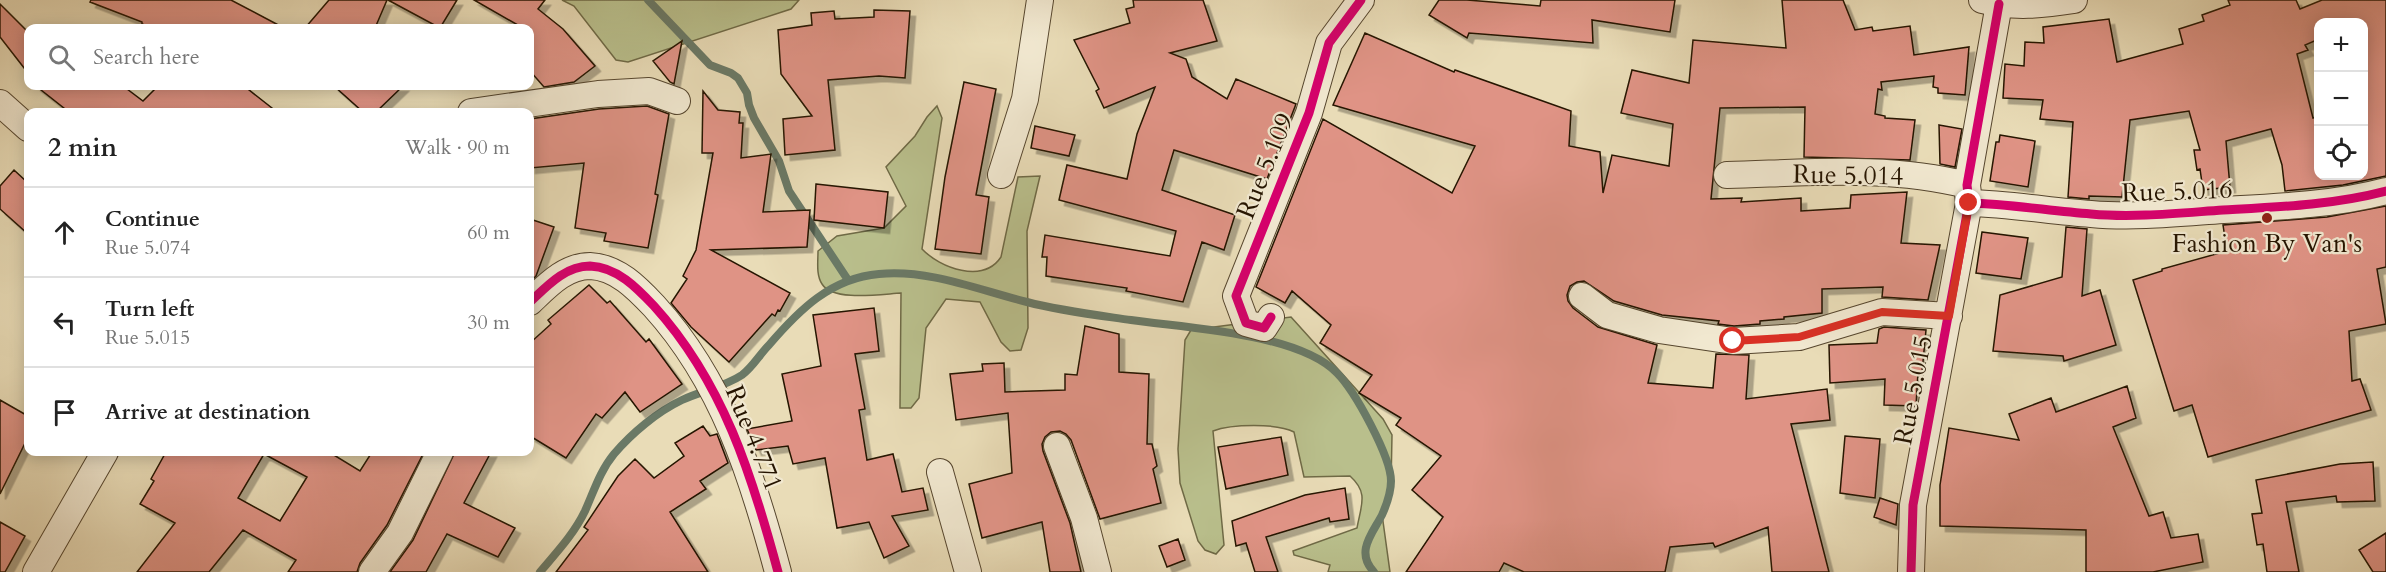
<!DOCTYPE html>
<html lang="en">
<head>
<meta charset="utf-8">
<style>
  :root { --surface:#fff; --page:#f2f2f2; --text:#222; --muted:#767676; --line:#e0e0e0 }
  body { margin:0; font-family:Cardo,serif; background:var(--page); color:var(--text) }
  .controls { position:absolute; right:18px; top:18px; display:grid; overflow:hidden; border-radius:12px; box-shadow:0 3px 15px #0003 }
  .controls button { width:54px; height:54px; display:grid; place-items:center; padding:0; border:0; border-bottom:2px solid var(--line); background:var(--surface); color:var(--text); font:30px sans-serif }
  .stop { position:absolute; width:18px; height:18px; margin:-14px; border:4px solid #d93025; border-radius:50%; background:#fff }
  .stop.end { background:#d93025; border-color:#fff; box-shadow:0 2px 6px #0008 }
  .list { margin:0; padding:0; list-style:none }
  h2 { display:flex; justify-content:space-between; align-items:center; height:78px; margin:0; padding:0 24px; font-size:26px }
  h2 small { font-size:20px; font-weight:400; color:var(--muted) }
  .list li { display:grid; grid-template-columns:39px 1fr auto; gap:18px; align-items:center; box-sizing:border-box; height:90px; padding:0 24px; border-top:2px solid var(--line) }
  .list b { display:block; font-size:22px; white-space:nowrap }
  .list p { margin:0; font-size:20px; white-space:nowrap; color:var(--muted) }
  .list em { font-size:20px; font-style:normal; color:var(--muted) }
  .icon { flex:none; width:33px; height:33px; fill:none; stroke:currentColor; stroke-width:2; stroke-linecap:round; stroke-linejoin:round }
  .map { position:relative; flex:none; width:2386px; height:572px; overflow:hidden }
  .search { position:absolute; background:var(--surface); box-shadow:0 3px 15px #0003; left:24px; top:24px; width:510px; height:66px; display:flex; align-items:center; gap:15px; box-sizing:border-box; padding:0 21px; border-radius:12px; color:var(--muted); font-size:22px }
  .panel { position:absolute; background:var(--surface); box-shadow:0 3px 15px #0003; left:24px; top:108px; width:510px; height:348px; border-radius:12px }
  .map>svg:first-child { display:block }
</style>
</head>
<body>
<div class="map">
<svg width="2386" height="572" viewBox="0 0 2386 572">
  <defs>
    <filter id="shadow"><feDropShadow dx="5.5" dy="5.5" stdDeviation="0" flood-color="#0004"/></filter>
  </defs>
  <rect width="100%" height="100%" fill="#e9dcb7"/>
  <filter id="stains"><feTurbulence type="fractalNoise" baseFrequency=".00333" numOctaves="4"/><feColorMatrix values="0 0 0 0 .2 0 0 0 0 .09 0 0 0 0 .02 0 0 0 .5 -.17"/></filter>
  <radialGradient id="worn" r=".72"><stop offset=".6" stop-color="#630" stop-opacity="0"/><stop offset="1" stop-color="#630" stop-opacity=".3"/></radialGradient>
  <!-- green -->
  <path fill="#b9bf8c" stroke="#6f6a46" stroke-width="1.5" d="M562 0H799L791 9 628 62 616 60 574 6Z
    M937 106 942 118 922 249C940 268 983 284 1001 257L1018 177 1040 176 1027 231 1028 328 1021 350 1010 351 1001 342 980 302 946 299 926 328 919 398 911 408H900L901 293C882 294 833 302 822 284 816 275 818 262 818 251L837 236 884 228 906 206 886 167 915 136 927 117Z
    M1291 317 1383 419 1392 435 1391 486 1382 514 1390 572H1328L1330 565 1294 555 1293 551 1357 528C1361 505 1369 493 1350 476L1304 477 1294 432C1277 423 1231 424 1213 431L1224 545 1216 554 1205 550 1198 541 1180 483 1178 449 1185 340 1191 330Z"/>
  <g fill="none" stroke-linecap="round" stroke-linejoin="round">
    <!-- stream -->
    <path stroke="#6a7966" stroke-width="8" d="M648 0 710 65 731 73 738 78 747 93 749 105 754 118 779 161 789 191 848 280
      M540 572C556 553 574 534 585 511 594 491 600 471 614 454 632 433 657 412 682 400 701 391 724 387 742 375 752 368 760 354 769 345 799 310 831 278 879 274 929 269 979 290 1027 302 1061 311 1096 315 1131 320 1186 328 1298 333 1337 373 1355 391 1391 457 1391 481 1391 491 1386 506 1382 515 1372 534 1355 552 1374 572"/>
  </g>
  <!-- building -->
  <path fill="#df9385" stroke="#251400" stroke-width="1.5" fill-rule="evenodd" filter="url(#shadow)" d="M91 0H231L284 28H153L142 24V22L90 2Z
    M329 0H387L375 28H305Z
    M388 0H457L440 28Z
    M474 0H545L538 9 563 29 595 66 574 82 544 87 530 71V28H523Z
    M1133 0H1203L1217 41 1170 53 1186 59 1192 77 1227 99 1236 79 1296 104 1267 179 1174 150 1162 190 1235 215 1224 250 1202 242 1183 302 1126 291 1127 288 1046 276 1047 257H1042L1045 235 1170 256 1176 231 1059 200 1067 165 1127 179 1137 134 1155 87 1104 108 1096 91 1099 89 1074 40 1130 23 1126 9 1134 7Z
    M1439 0H1467L1540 6 1541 0H1675L1670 32 1592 20 1593 43 1469 33 1467 38 1429 15Z
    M1782 0H1843L1855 30 1872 27 1873 31 1910 26 1914 55 1969 47 1965 95 1938 93V88L1933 87 1934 76 1881 82 1882 90 1878 89 1875 114 1885 116V118L1915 120 1910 160 1804 157 1805 107 1720 108 1711 199 1742 198 1741 202 1801 198V211L1850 208 1851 195 1907 192 1901 243 1940 245 1928 300 1882 297 1883 287 1822 289V313L1784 317V319L1760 321V324L1734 326 1718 324 1719 321 1662 315 1614 301 1584 281 1577 282 1570 286 1567 295 1568 301 1573 308 1598 327 1657 345 1648 383 1713 388 1716 354 1749 355 1746 399 1827 389 1830 420 1791 424 1829 572H1772L1768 527 1715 547 1713 543 1670 547 1665 572H1524L1504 563 1499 572H1406L1443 517 1412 490 1441 456 1396 425 1401 418 1359 393 1372 375 1320 343 1331 325 1292 291 1285 303 1256 287 1323 119 1452 193 1475 146 1333 105 1365 33 1454 72 1455 70 1571 111 1569 146 1600 152 1603 193 1612 155 1669 166 1673 124 1621 113 1632 70 1689 83 1693 40 1786 48Z
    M2228 0H2296L2300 9 2322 0H2386V176L2343 185 2285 191 2282 165 2271 129 2226 141 2230 187 2203 190 2200 169 2197 170 2194 150H2200L2189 111 2130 120 2122 197 2089 196V199L2068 197 2073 122 2040 119 2043 100 2003 98 2005 64 2024 66 2025 42 2044 43 2043 27 2109 19 2117 62 2183 44 2179 29 2204 21 2202 15 2230 5ZM2319 22H2364V176H2319V116L2313 118 2297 54 2308 50 2305 45 2319 39Z
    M0 4 28 32V73L0 37Z
    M874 10 910 11 905 78 879 76 828 80 835 150 785 155 783 119 812 116 781 74 778 30 812 25 811 13 834 11 835 19 874 17Z
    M682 41 674 84 670 82 653 61Z
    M964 82 996 89 976 195 989 197 981 254 935 249 945 177Z
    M36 86H123L143 101 158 86H244L277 112H69Z
    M334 86H403L376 112H363Z
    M703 91 718 110 740 112 739 123H743L741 158 771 154 763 212 810 210 807 247 711 250 790 293 780 311 778 310 775 316 772 314 729 362 691 327 671 303 687 279 683 276 696 250 713 153H702Z
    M647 106 669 114 655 194 658 195 648 248 604 241 606 233 575 228 584 163 530 168V119L599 109Z
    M1939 125 1962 129 1955 167 1940 164Z
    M1035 126 1075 135 1069 156 1031 148Z
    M2000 135 2035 141 2028 187 1990 181 1996 142H1999Z
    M14 170 28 183V234L0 209V186Z
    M816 184 888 192 884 228 814 220Z
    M2386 206V267L2377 269 2386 324 2349 331 2352 381 2360 379 2371 410 2208 457 2192 405 2174 411 2133 280 2162 271V269L2227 251 2223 225 2327 217Z
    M530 219 554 227 536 276 530 282Z
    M2066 227 2087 229 2082 296 2100 290 2116 345 2064 361 2063 356 1993 351 2000 295 2062 277Z
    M1982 232 2028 238 2021 279 1976 273Z
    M589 285 607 303 610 301 646 342 649 339 682 384 640 412 625 392 602 418 596 414 566 458 530 436V343L551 324 548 320Z
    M874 308 879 351 855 354 865 409 859 410 867 460 893 454 902 492 923 488 928 510 892 516 909 546 884 558 869 522 837 528 825 458 793 464 788 446 756 450 747 429 792 421 782 374 821 366 813 315Z
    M1085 326 1119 334V372L1149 374 1147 444H1152L1157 466 1153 469 1161 503 1100 519 1071 440 1066 434 1060 431 1051 432 1045 437 1042 444 1043 451 1070 523 1081 572H1050L1042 522 982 538 969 484 1012 473 1008 413 956 420 950 374 983 371 982 364 1004 363 1005 392 1065 390V374L1077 375Z
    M1884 327 1926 330 1922 372H1918L1916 406 1884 405 1885 379 1830 383 1829 345 1877 343 1879 329Z
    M2127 386 2136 418 2113 427 2149 516 2163 512 2171 538 2198 534 2203 562 2153 572H2086V530L1940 526V485L1949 428 2019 440 2009 414 2051 398 2056 412Z
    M0 400 28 416V437L0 494Z
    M703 426 710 436 717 434 728 463 700 481 706 489 670 512 708 572H556L588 530 584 527 618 476 635 459 654 478 684 456 675 443Z
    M1845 436 1880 439 1875 498 1840 493Z
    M1281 437 1288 475 1226 489 1218 447Z
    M166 452H329L360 471 372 452H424L387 525 360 563 357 572H288L296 560 243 530 209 572H137L175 523 140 504 154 481 151 479ZM264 454 307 477 280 521 238 498Z
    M455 452H491L464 503 515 528 498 557 447 534 426 572H390L413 540Z
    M2373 462 2375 501 2337 502 2336 496 2286 502 2299 572H2267L2263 544 2257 545 2252 514 2262 513 2256 480 2340 464Z
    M1345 488 1349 519 1330 522 1329 518 1266 537 1278 572H1255L1246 543 1236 546 1232 521 1305 495Z
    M1880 498 1898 504 1896 525 1874 517Z
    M0 522 25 536 5 572H0Z
    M2386 533V572H2373L2359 550Z
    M1178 539 1185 560 1167 567 1159 546Z"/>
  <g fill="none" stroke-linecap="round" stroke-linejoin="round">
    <!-- minor casing -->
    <g stroke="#56462e" stroke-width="28">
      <path id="minor" d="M1982 0C2013 8 2043 5 2074 0
        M0 103 28 128
        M471 112 598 94 649 91 677 101
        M1001 175 1025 99 1040 0
        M1727 175C1807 173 1889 165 1967 185
        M1969 203C2010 204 2050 211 2091 214 2134 218 2180 213 2223 210 2277 207 2333 205 2386 191
        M1582 296 1607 315 1659 330 1733 341 1799 337 1882 312 1949 316
        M530 302C547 286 565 266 590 266 617 267 637 288 654 306 723 382 752 475 778 572
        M1271 317 1264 328 1246 323 1236 296 1309 113 1329 43 1361 0
        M1057 446 1084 518 1098 572
        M940 472 968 572
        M36 572 105 452
        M372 572 400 533 440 452
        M1911 572 1913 505 1969 203 1967 185 1999 4"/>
    </g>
    <!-- minor -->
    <use href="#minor" stroke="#f1e8d0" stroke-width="26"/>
    <!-- cycleway casing -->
    <g stroke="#f1e8d0" stroke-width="13">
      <path id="cycleway" d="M1969 203C2010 204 2050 211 2091 214 2134 218 2180 213 2223 210 2277 207 2333 205 2386 191
        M530 302C547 286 565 266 590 266 617 267 637 288 654 306 723 382 752 475 778 572
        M1271 317 1264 328 1246 323 1236 296 1309 113 1329 43 1361 0
        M1911 572 1913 505 1969 203 1967 185 1999 4"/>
    </g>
    <!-- cycleway -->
    <use href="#cycleway" stroke="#d6006c" stroke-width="9"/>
  </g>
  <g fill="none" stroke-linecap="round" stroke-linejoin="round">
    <!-- route -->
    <path stroke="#d93025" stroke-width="8" d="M1733 341 1799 337 1882 312 1949 316 1969 203"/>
  </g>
  <!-- markers -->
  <circle fill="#8f2418" stroke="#f1e8d0" stroke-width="2" cx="2267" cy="218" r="6"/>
  <g text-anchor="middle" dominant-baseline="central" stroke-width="4.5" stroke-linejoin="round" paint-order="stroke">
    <!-- street labels -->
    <g font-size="26" fill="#251400" stroke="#f1e8d0">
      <text transform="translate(1265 166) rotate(-68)">Rue 5.109</text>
      <text transform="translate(1848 175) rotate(1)">Rue 5.014</text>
      <text transform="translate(2177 191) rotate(-2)">Rue 5.016</text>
      <text transform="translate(1913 390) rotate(-79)">Rue 5.015</text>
      <text transform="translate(754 438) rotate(68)">Rue 4.771</text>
    </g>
    <!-- poi labels -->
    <g font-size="26" fill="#251400" stroke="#f1e8d0">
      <text x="2267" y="243">Fashion By Van's</text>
    </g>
  </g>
  <rect width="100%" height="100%" filter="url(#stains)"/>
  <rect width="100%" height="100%" fill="url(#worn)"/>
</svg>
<div class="controls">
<button>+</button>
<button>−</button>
<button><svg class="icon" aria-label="locate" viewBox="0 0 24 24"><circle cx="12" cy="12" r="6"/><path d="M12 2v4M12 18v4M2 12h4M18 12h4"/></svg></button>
</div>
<div class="stop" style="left:1733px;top:341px"></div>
<div class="stop end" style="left:1969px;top:203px"></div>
<div class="search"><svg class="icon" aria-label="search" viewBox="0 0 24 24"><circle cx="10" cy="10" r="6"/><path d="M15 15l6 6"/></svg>Search here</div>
<section class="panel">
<h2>2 min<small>Walk · 90 m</small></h2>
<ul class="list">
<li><svg class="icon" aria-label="ahead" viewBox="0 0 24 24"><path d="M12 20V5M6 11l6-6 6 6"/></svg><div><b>Continue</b><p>Rue 5.074</p></div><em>60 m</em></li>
<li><svg class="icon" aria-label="left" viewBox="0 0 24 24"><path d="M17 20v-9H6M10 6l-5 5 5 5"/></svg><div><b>Turn left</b><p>Rue 5.015</p></div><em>30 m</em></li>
<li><svg class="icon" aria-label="arrive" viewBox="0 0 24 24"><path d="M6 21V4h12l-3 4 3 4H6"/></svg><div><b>Arrive at destination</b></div></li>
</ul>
</section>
</div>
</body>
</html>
